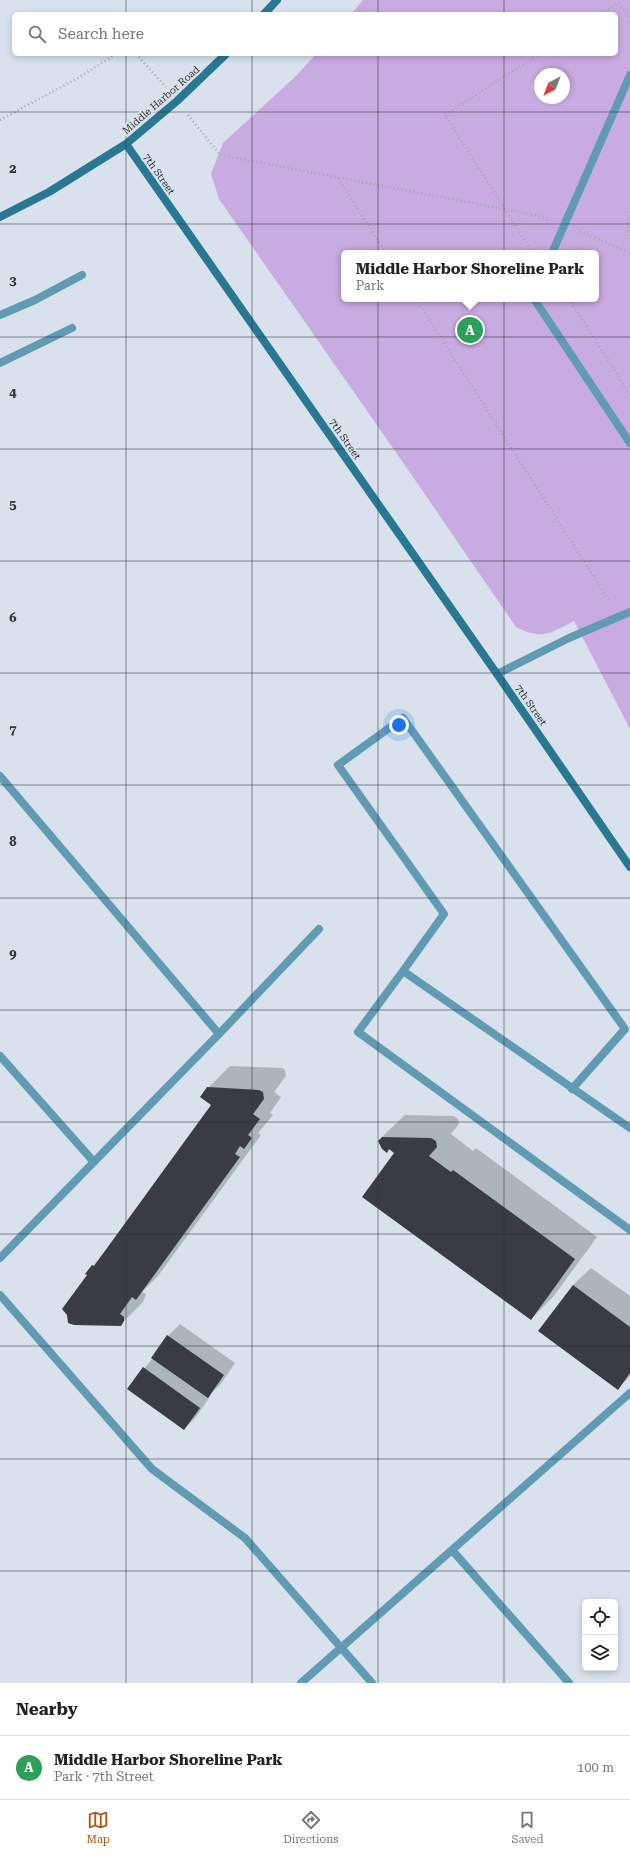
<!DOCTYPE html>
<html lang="en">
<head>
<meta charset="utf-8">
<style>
  :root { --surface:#fff; --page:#f6f6f6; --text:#222; --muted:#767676; --line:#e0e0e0; --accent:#b45309 }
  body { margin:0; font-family:"Roboto Serif",serif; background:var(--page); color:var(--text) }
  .controls { position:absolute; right:12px; bottom:12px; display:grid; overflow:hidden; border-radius:6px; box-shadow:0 2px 6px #0003 }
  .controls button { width:36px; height:36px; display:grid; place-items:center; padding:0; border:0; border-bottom:1px solid var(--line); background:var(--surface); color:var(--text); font:20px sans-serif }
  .compass { position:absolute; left:534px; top:68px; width:36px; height:36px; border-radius:50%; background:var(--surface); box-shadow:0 2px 6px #0003; rotate:222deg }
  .you { position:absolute; left:399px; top:725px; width:14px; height:14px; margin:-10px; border:3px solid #fff; border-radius:50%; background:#1a73e8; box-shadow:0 0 0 6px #1a73e833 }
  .badge { display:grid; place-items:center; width:26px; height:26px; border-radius:50%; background:var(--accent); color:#fff; font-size:13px; font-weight:700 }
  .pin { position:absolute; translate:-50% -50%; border:2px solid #fff; box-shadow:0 1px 4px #0006 }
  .popup { position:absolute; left:341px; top:250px; width:258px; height:52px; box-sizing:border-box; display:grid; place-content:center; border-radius:6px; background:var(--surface); filter:drop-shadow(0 1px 3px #0005); font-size:13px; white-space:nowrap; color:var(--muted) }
  .popup b { font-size:15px; color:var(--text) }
  .popup::after { content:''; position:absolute; left:50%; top:100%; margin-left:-8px; border:8px solid transparent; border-top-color:var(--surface) }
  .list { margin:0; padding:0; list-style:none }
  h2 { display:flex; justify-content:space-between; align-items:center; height:52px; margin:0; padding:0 16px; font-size:17px }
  h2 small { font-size:13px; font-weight:400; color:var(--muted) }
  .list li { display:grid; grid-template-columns:26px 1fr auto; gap:12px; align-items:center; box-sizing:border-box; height:64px; padding:0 16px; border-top:1px solid var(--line) }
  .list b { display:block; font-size:15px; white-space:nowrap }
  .list p { margin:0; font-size:13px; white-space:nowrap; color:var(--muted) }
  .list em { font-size:13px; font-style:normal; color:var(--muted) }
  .icon { flex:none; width:22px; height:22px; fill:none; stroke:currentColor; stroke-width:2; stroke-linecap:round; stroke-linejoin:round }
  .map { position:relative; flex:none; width:630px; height:1683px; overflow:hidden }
  .search { position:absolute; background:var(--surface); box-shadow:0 2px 6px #0003; left:12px; right:12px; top:12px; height:44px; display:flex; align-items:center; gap:10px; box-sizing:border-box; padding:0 14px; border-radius:6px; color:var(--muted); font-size:15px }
  .sheet { height:116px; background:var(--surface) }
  nav { display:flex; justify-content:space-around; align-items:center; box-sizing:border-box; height:56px; border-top:1px solid var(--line); background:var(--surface); font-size:11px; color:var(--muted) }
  nav a { display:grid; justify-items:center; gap:2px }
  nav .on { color:var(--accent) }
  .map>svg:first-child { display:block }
</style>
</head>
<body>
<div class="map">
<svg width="630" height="1683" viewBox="0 0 630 1683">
  <rect width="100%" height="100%" fill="#d8e1ec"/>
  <!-- green -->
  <path fill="#c7abe1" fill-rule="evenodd" d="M363 0H630V729L574 621C549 634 542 640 516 627L402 461 219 199 211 174 223 143 296 76 316 54H616V14H351ZM540 74H564V98H540ZM344 253H596V299H344Z"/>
  <!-- shadow -->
  <path fill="#0003" d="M230 1066 282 1068 285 1070 286 1076 274 1092 281 1097 270 1113 273 1115 258 1133 261 1135 158 1276 142 1292 146 1294 143 1302 120 1325 86 1274 103 1254 212 1105 208 1088Z
    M405 1115 454 1116 458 1119 459 1124 451 1134 473 1151 476 1148 597 1237 553 1297 531 1319 396 1153 390 1149 387 1151 382 1137Z
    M591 1268 630 1296V1376L618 1388 573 1285Z
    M180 1324 235 1363 220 1385 210 1394 211 1395 196 1417 184 1429 128 1388 153 1358 168 1336Z"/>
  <!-- building -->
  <path fill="#3a3b45" d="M207 1087 259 1090 263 1092 264 1099 253 1114 260 1119 248 1135 252 1138 244 1149 240 1146 235 1154 240 1157 136 1300 132 1297 120 1314 124 1317V1321L121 1326 74 1325 68 1323 67 1315 62 1309 87 1275 85 1274 92 1265 94 1266 211 1105 200 1097Z
    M382 1137 431 1138 436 1141 437 1147 429 1156 451 1172 453 1170 575 1259 531 1320 362 1197 394 1153 389 1149 387 1153 382 1149 378 1141Z
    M573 1285 630 1327V1373L618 1390 538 1331Z
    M167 1335 224 1375 208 1398 151 1358Z
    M143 1367 200 1408 184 1430 127 1389Z"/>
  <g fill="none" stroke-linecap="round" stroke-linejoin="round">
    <!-- path -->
    <path stroke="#a0a7b0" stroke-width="2.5" stroke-dasharray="1 3" stroke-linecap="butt" d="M602 14 618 3 630 18
      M136 54 166 87
      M188 115 220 155 535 215 549 219
      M0 120 78 78 116 54
      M338 178 386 253
      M630 215 628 226 630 237
      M580 231 630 253
      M533 253 445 115 539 54
      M416 299 610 602
      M569 299 630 395"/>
    <!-- lane -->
    <path stroke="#609bb3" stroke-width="8" d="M552 253 630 75
      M534 299 630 443
      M0 315 35 300 82 275
      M0 363 72 328
      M497 674 569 638 630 612
      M0 776 219 1034
      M403 971 444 914 338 765 403 718 625 1029 572 1089
      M0 1056 94 1162
      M630 1128 403 971 358 1032 630 1230
      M0 1258 219 1034 319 929
      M0 1295 152 1469 245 1538 372 1683
      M452 1550 569 1683
      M301 1683 630 1393"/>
    <!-- secondary -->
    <path stroke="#287793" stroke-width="8" d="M264 14 277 0
      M126 144 497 674 630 867
      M0 217 49 192 126 144 177 101 226 54"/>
  </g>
  <!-- grid -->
  <path fill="none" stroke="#313539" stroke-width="1" stroke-opacity="0.55" d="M126 0V14M252 0V14M378 0V14M504 0V14M126 54V1683M252 54V1683M378 54V1683M504 54V1683M0 112H630M0 224H630M0 337H630M0 449H630M0 561H630M0 673H630M0 785H630M0 898H630M0 1010H630M0 1122H630M0 1234H630M0 1346H630M0 1459H630M0 1571H630"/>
  <g text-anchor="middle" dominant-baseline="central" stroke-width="4" stroke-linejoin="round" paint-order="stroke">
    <!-- street labels -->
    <g font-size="10" fill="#313539" stroke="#d8e1ec">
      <text transform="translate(161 100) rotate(-41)">Middle Harbor Road</text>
      <text transform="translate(159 174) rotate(55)">7th Street</text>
      <text transform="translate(345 439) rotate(55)">7th Street</text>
      <text transform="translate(531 705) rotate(55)">7th Street</text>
    </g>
  </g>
  <g font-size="13" text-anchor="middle" font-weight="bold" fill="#313539" stroke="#d8e1ec" stroke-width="4" stroke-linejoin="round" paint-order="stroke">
    <text x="13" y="173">2</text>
    <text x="13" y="285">3</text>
    <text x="13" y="397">4</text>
    <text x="13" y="509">5</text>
    <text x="13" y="622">6</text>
    <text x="13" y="734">7</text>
    <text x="13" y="846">8</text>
    <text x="13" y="958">9</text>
  </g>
</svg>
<div class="controls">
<button><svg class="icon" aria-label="locate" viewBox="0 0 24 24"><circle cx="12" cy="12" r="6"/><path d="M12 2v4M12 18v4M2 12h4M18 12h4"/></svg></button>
<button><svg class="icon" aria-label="layers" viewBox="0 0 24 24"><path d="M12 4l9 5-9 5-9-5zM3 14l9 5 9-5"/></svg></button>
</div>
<svg class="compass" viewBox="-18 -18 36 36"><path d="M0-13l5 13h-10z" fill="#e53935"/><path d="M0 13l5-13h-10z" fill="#767676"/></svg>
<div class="you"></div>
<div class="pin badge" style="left:470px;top:330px;background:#2e9e5b">A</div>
<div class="popup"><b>Middle Harbor Shoreline Park</b>Park</div>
<div class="search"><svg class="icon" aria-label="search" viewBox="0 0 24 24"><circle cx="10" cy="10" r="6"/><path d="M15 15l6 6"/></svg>Search here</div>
</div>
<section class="sheet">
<h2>Nearby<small></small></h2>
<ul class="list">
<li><span class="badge" style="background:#2e9e5b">A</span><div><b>Middle Harbor Shoreline Park</b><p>Park · 7th Street</p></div><em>100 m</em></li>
</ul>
</section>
<nav>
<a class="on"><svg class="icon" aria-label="map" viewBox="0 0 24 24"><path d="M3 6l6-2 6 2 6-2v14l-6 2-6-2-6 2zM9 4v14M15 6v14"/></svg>Map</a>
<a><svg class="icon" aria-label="directions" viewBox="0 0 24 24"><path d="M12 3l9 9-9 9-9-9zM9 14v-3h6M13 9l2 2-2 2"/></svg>Directions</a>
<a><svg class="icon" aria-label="saved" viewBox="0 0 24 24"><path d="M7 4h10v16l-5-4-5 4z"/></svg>Saved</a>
</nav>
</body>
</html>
